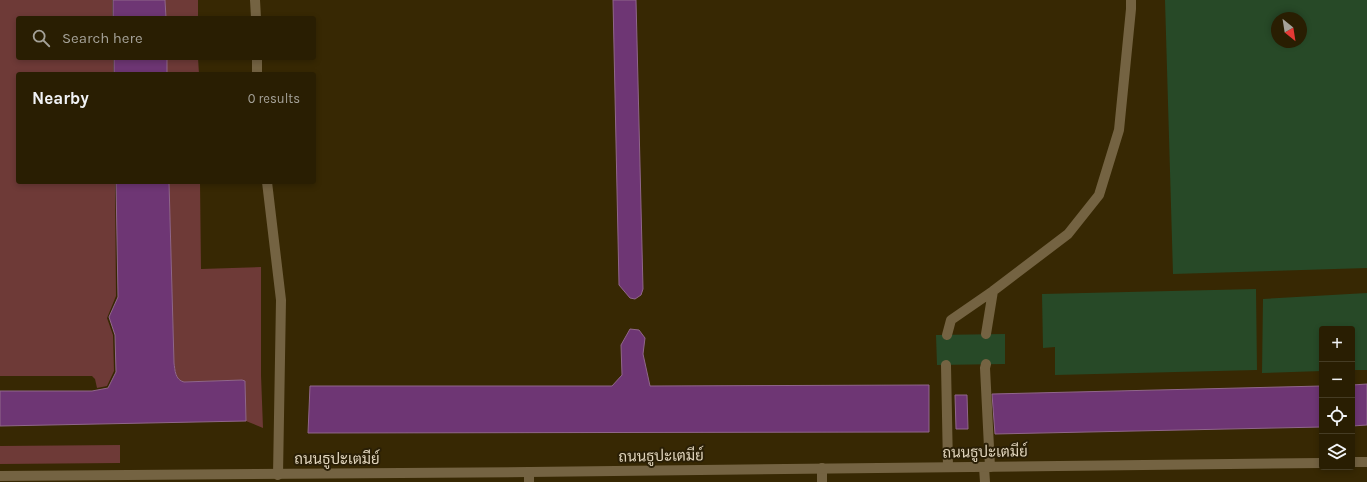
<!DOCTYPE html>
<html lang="en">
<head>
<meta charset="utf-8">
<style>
  :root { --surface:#291e02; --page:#352b11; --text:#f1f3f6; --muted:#a5a299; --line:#453c24 }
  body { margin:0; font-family:Karla,Sarabun,sans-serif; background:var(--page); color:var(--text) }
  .controls { position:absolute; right:12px; bottom:12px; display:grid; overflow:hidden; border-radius:4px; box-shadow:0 2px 6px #0003 }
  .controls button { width:36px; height:36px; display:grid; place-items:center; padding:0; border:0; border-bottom:1px solid var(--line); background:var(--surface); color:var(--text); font:20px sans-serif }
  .compass { position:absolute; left:1271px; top:12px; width:36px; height:36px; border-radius:50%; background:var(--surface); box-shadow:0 2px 6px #0003; rotate:150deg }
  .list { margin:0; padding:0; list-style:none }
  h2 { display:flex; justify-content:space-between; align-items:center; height:52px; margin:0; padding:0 16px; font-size:17px }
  h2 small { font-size:13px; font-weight:400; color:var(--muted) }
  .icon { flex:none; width:22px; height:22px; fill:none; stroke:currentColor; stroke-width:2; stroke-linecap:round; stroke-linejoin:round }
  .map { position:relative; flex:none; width:1367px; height:482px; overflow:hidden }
  .search { position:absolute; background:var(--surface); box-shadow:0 2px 6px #0003; left:16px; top:16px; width:300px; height:44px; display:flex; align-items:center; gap:10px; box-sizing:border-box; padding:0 14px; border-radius:4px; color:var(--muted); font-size:15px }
  .panel { position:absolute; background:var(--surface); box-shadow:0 2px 6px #0003; left:16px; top:72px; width:300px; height:112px; border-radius:4px }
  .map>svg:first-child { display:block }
</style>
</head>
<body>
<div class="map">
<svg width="1367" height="482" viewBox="0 0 1367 482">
  <rect width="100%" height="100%" fill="#372803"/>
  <!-- green -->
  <path fill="#6e3a37" d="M0 0H112V18H18V58H113V74H18V182H115L116 296 107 318 113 335 114 371 107 386 97 388 95 379 92 376H0Z
    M165 0H198V18H166Z
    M167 58H198L199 74H167Z
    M169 182H200L201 269 261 267V375L263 428 246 421 245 381 242 380 184 382C175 380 175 370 174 363Z
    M120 445V463L0 464V446Z"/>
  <!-- water -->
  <path fill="#6e3674" stroke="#90668a" d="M113 0H165L166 18H113Z
    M613 0H636L643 289 641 295 635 299 630 298 619 285Z
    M114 58H167V74H114Z
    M116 182H169L174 363C175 370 175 380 184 382L242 380 245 381 246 421 0 426V391H92L108 388 116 372 115 335 109 317 118 297Z
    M630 329 639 330 645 338 643 354 650 386 929 385V432L308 433 310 386H612L622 375 621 345Z
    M1367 384V425L1352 426V385Z
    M1322 386V427L995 434 992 394Z
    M955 395H967L968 429H956Z"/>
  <!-- building -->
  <path fill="#274927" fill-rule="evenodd" d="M1165 0H1367V268L1173 274ZM1277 18H1301V42H1277Z
    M1256 289 1257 370 1055 375V347L1043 348 1042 294Z
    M1367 293V370H1352V329H1322V371L1262 373 1263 299Z
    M1005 334V364L937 365 936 335Z"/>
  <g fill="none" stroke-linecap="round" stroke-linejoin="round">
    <!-- service -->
    <path stroke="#746342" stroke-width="10" d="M255 0 256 18
      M257 58V74
      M267 182 281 300 278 475
      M986 334 993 291
      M947 335 951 320 993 291 1068 234 1099 195 1119 130 1131 9V0
      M986 364 985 368 990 467
      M946 365 948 467
      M984 467 985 482
      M529 482V472
      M822 482V468"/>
    <!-- minor -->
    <path stroke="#746342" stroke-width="10" d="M1352 462H1367
      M0 476 529 472 1322 463"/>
  </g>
  <g text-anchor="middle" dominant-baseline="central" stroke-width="4" stroke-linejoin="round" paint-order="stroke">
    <!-- street labels -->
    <g font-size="15" fill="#e1d5bd" stroke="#2a1f06">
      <text transform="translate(985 452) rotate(-1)">ถนนธูปะเตมีย์</text>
      <text transform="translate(661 456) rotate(-1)">ถนนธูปะเตมีย์</text>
      <text x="337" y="459">ถนนธูปะเตมีย์</text>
    </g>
  </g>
</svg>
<div class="controls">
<button>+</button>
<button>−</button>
<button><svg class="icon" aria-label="locate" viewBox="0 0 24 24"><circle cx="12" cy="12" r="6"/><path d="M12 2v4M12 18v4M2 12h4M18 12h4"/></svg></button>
<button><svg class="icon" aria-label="layers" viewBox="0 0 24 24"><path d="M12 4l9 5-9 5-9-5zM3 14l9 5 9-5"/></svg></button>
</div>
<svg class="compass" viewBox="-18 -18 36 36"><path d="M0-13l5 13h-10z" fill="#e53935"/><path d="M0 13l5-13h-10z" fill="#a5a299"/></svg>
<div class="search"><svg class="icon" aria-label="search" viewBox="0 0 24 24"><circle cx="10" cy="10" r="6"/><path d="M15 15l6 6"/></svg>Search here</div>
<section class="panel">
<h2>Nearby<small>0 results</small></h2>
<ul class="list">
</ul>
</section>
</div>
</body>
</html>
